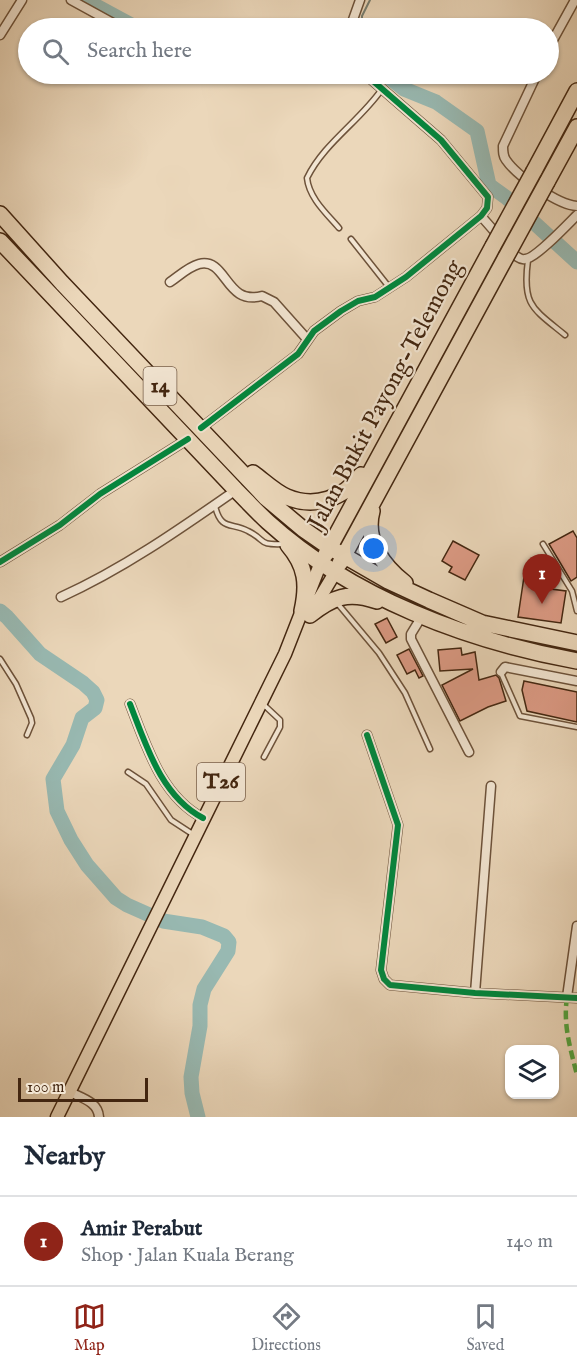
<!DOCTYPE html>
<html lang="en">
<head>
<meta charset="utf-8">
<style>
  :root { --surface:#fff; --page:#f2f2f3; --text:#1f2937; --muted:#747a83; --line:#e0e1e3; --accent:#8f2418 }
  body { margin:0; font-family:"IM FELL English",serif; background:var(--page); color:var(--text) }
  .controls { position:absolute; right:18px; bottom:18px; display:grid; overflow:hidden; border-radius:12px; box-shadow:0 2px 4px #0004 }
  .controls button { width:54px; height:54px; display:grid; place-items:center; padding:0; border:0; border-bottom:2px solid var(--line); background:var(--surface); color:var(--text); font:30px sans-serif }
  .scale { position:absolute; left:18px; bottom:15px; width:130px; box-sizing:border-box; padding-left:6px; border:3px solid #432610; border-top:0; font-size:16px; line-height:21px; white-space:nowrap; color:#432610; -webkit-text-stroke:4px #f2e5d2; paint-order:stroke }
  .you { position:absolute; left:374px; top:549px; width:21px; height:21px; margin:-15px; border:4px solid #fff; border-radius:50%; background:#1a73e8; box-shadow:0 0 0 9px #1a73e833 }
  .badge { display:grid; place-items:center; width:39px; height:39px; border-radius:50%; background:var(--accent); color:#fff; font-size:20px; font-weight:700 }
  .pin { position:absolute; translate:-50% -50px; filter:drop-shadow(0 2px 3px #0008) }
  .pin::after { content:''; position:absolute; top:32px; width:21px; height:18px; background:inherit; clip-path:polygon(0 0,100% 0,50% 100%) }
  .list { margin:0; padding:0; list-style:none }
  h2 { display:flex; justify-content:space-between; align-items:center; height:78px; margin:0; padding:0 24px; font-size:26px }
  h2 small { font-size:20px; font-weight:400; color:var(--muted) }
  .list li { display:grid; grid-template-columns:39px 1fr auto; gap:18px; align-items:center; box-sizing:border-box; height:90px; padding:0 24px; border-top:2px solid var(--line) }
  .list b { display:block; font-size:22px; white-space:nowrap }
  .list p { margin:0; font-size:20px; white-space:nowrap; color:var(--muted) }
  .list em { font-size:20px; font-style:normal; color:var(--muted) }
  .icon { flex:none; width:33px; height:33px; fill:none; stroke:currentColor; stroke-width:2; stroke-linecap:round; stroke-linejoin:round }
  .map { position:relative; flex:none; width:577px; height:1117px; overflow:hidden }
  .search { position:absolute; background:var(--surface); box-shadow:0 2px 4px #0004; left:18px; right:18px; top:18px; height:66px; display:flex; align-items:center; gap:15px; box-sizing:border-box; padding:0 21px; border-radius:33px; color:var(--muted); font-size:22px }
  .sheet { height:168px; background:var(--surface) }
  nav { display:flex; justify-content:space-around; align-items:center; box-sizing:border-box; height:84px; border-top:2px solid var(--line); background:var(--surface); font-size:16px; color:var(--muted) }
  nav a { display:grid; justify-items:center; gap:3px }
  nav .on { color:var(--accent) }
  .map>svg:first-child { display:block }
</style>
</head>
<body>
<div class="map">
<svg width="577" height="1117" viewBox="0 0 577 1117">
  <rect width="100%" height="100%" fill="#ebd7ba"/>
  <filter id="stains"><feTurbulence type="fractalNoise" baseFrequency=".00333" numOctaves="4"/><feColorMatrix values="0 0 0 0 .2 0 0 0 0 .09 0 0 0 0 .02 0 0 0 .5 -.17"/></filter>
  <radialGradient id="worn" r=".72"><stop offset=".6" stop-color="#630" stop-opacity="0"/><stop offset="1" stop-color="#630" stop-opacity=".3"/></radialGradient>
  <g fill="none" stroke-linecap="round" stroke-linejoin="round">
    <!-- stream -->
    <path stroke="#767e71" stroke-width="2" d="M362 28V16L370 0"/>
    <!-- river -->
    <path stroke="#98b9b2" stroke-width="15" d="M85 0 137 28
      M385 74 404 89 436 102 477 131 489 185 507 198 577 262
      M0 611 7 617 40 654 83 683 93 692 97 700 95 708 82 718 73 745 53 779 57 811 71 840 87 865 116 898 127 905 163 921 202 927 224 936 229 942 228 951 204 989 200 1005V1026L191 1077 192 1093 198 1117"/>
  </g>
  <!-- building -->
  <path fill="#dc9a84" stroke="#432610" stroke-width="1.5" d="M573 531 577 538V577L571 581 549 544Z
    M453 541 479 555 465 580 449 572 452 567 442 561Z
    M525 570 553 574 551 589 566 591 561 623 518 617Z
    M387 618 397 637 386 643 375 624Z
    M461 648 462 655 475 652 479 680 496 675 499 678 506 701 488 707 460 721 442 685 473 669 440 671 438 650Z
    M409 649 423 676 419 678 415 670 407 674 397 655Z
    M524 681 577 692V722L527 711 522 690Z"/>
  <g fill="none" stroke-linecap="round" stroke-linejoin="round">
    <!-- lane casing -->
    <g stroke="#6d523a" stroke-width="7">
      <path id="lane" d="M339 228C327 214 309 198 307 178 324 143 360 121 382 89
        M351 239 389 287
        M528 260C522 305 532 308 565 335
        M215 506C221 531 231 522 248 531 268 541 256 545 284 544
        M543 544 572 591 577 611
        M338 604 379 653 405 693 430 749
        M0 659 16 684 31 718 32 723 27 735
        M501 673 520 716 577 727
        M264 705 280 720V727L264 757
        M128 772 146 784 171 820 194 835"/>
    </g>
    <!-- street casing -->
    <g stroke="#6d523a" stroke-width="11">
      <path id="street" d="M71 0 122 28
        M350 28 360 0
        M0 35 22 0
        M548 49 575 0
        M537 74 503 146C503 152 503 156 506 160 517 176 558 205 577 206
        M481 216 516 256C519 258 521 260 525 259 535 259 568 224 577 215
        M170 282C179 276 188 267 199 264 227 257 225 306 262 296L274 302 307 339
        M201 428 298 354 314 331 341 311 358 301 375 297 406 277 481 216 487 208 488 197 441 140 365 74
        M0 562 60 525 100 494 188 439
        M61 597C123 569 180 529 236 490
        M422 616 411 634V639L469 752
        M501 672 505 667 577 681
        M130 704C146 745 161 796 203 818
        M367 735 398 825 381 970 384 979 390 985 475 993 577 998
        M475 993 491 786
        M567 997 577 926
        M70 1092C82 1098 98 1102 99 1117"/>
    </g>
    <!-- primary casing -->
    <g stroke="#432610" stroke-width="15">
      <path id="primary" d="M312 611 336 571
        M57 1117 285 654 321 562"/>
    </g>
    <!-- highway casing -->
    <g stroke="#432610" stroke-width="18">
      <path id="highway" d="M534 171 577 91
        M547 182 577 127
        M0 214 62 283 266 498 303 529 329 547 388 581 429 600 482 623 577 643
        M0 241 236 490C247 501 257 512 268 522 352 598 468 641 577 661
        M253 473C264 481 275 492 287 497 315 509 344 498 361 475
        M372 511C364 540 383 566 405 583
        M288 545C306 566 308 584 302 611
        M326 554 493 246
        M340 563 506 257
        M310 615C333 597 348 591 377 601"/>
    </g>
    <!-- lane -->
    <use href="#lane" stroke="#f2e5d2" stroke-width="4"/>
    <!-- street -->
    <use href="#street" stroke="#f2e5d2" stroke-width="8"/>
    <!-- primary -->
    <use href="#primary" stroke="#ebd7ba" stroke-width="12"/>
    <!-- highway -->
    <use href="#highway" stroke="#ebd7ba" stroke-width="15"/>
    <!-- highway-bridge casing -->
    <g stroke="#432610" stroke-width="18" stroke-linecap="butt">
      <path id="highway-bridge" d="M493 246 534 171
        M506 257 547 182"/>
    </g>
    <!-- highway-bridge -->
    <use href="#highway-bridge" stroke="#ebd7ba" stroke-width="15"/>
    <!-- quiet -->
    <path stroke="#55a33f" stroke-width="4.5" stroke-dasharray="9 4.5" stroke-linecap="butt" d="M567 997C563 1025 570 1047 577 1075"/>
    <!-- cycleway casing -->
    <g stroke="#f2e5d2" stroke-width="10">
      <path id="cycleway" d="M201 428 298 354 314 331 341 311 358 301 375 297 406 277 481 216 487 208 488 197 441 140 365 74
        M0 562 60 525 100 494 188 439
        M130 704C146 745 161 796 203 818
        M367 735 398 825 381 970 384 979 390 985 475 993 577 998"/>
    </g>
    <!-- cycleway -->
    <use href="#cycleway" stroke="#00873e" stroke-width="6"/>
  </g>
  <g text-anchor="middle" dominant-baseline="central" stroke-width="4.5" stroke-linejoin="round" paint-order="stroke">
    <!-- shield labels -->
    <g fill="#f2e5d2" stroke="#785f4a" stroke-width="1.5">
      <rect x="143.5" y="367" width="33" height="38" rx="4.5"/>
      <rect x="197" y="763" width="48" height="38" rx="4.5"/>
    </g>
    <g font-size="22" font-weight="bold" fill="#432610">
      <text x="160" y="386">14</text>
      <text x="221" y="782">T26</text>
    </g>
    <!-- street labels -->
    <g font-size="24" fill="#432610" stroke="#f2e5d2">
      <text transform="translate(386 395) rotate(-62)">Jalan Bukit Payong-Telemong</text>
    </g>
  </g>
  <rect width="100%" height="100%" filter="url(#stains)"/>
  <rect width="100%" height="100%" fill="url(#worn)"/>
</svg>
<div class="controls">
<button><svg class="icon" aria-label="layers" viewBox="0 0 24 24"><path d="M12 4l9 5-9 5-9-5zM3 14l9 5 9-5"/></svg></button>
</div>
<div class="scale">100 m</div>
<div class="you"></div>
<div class="pin badge" style="left:542px;top:604px">1</div>
<div class="search"><svg class="icon" aria-label="search" viewBox="0 0 24 24"><circle cx="10" cy="10" r="6"/><path d="M15 15l6 6"/></svg>Search here</div>
</div>
<section class="sheet">
<h2>Nearby<small></small></h2>
<ul class="list">
<li><span class="badge">1</span><div><b>Amir Perabut</b><p>Shop · Jalan Kuala Berang</p></div><em>140 m</em></li>
</ul>
</section>
<nav>
<a class="on"><svg class="icon" aria-label="map" viewBox="0 0 24 24"><path d="M3 6l6-2 6 2 6-2v14l-6 2-6-2-6 2zM9 4v14M15 6v14"/></svg>Map</a>
<a><svg class="icon" aria-label="directions" viewBox="0 0 24 24"><path d="M12 3l9 9-9 9-9-9zM9 14v-3h6M13 9l2 2-2 2"/></svg>Directions</a>
<a><svg class="icon" aria-label="saved" viewBox="0 0 24 24"><path d="M7 4h10v16l-5-4-5 4z"/></svg>Saved</a>
</nav>
</body>
</html>
